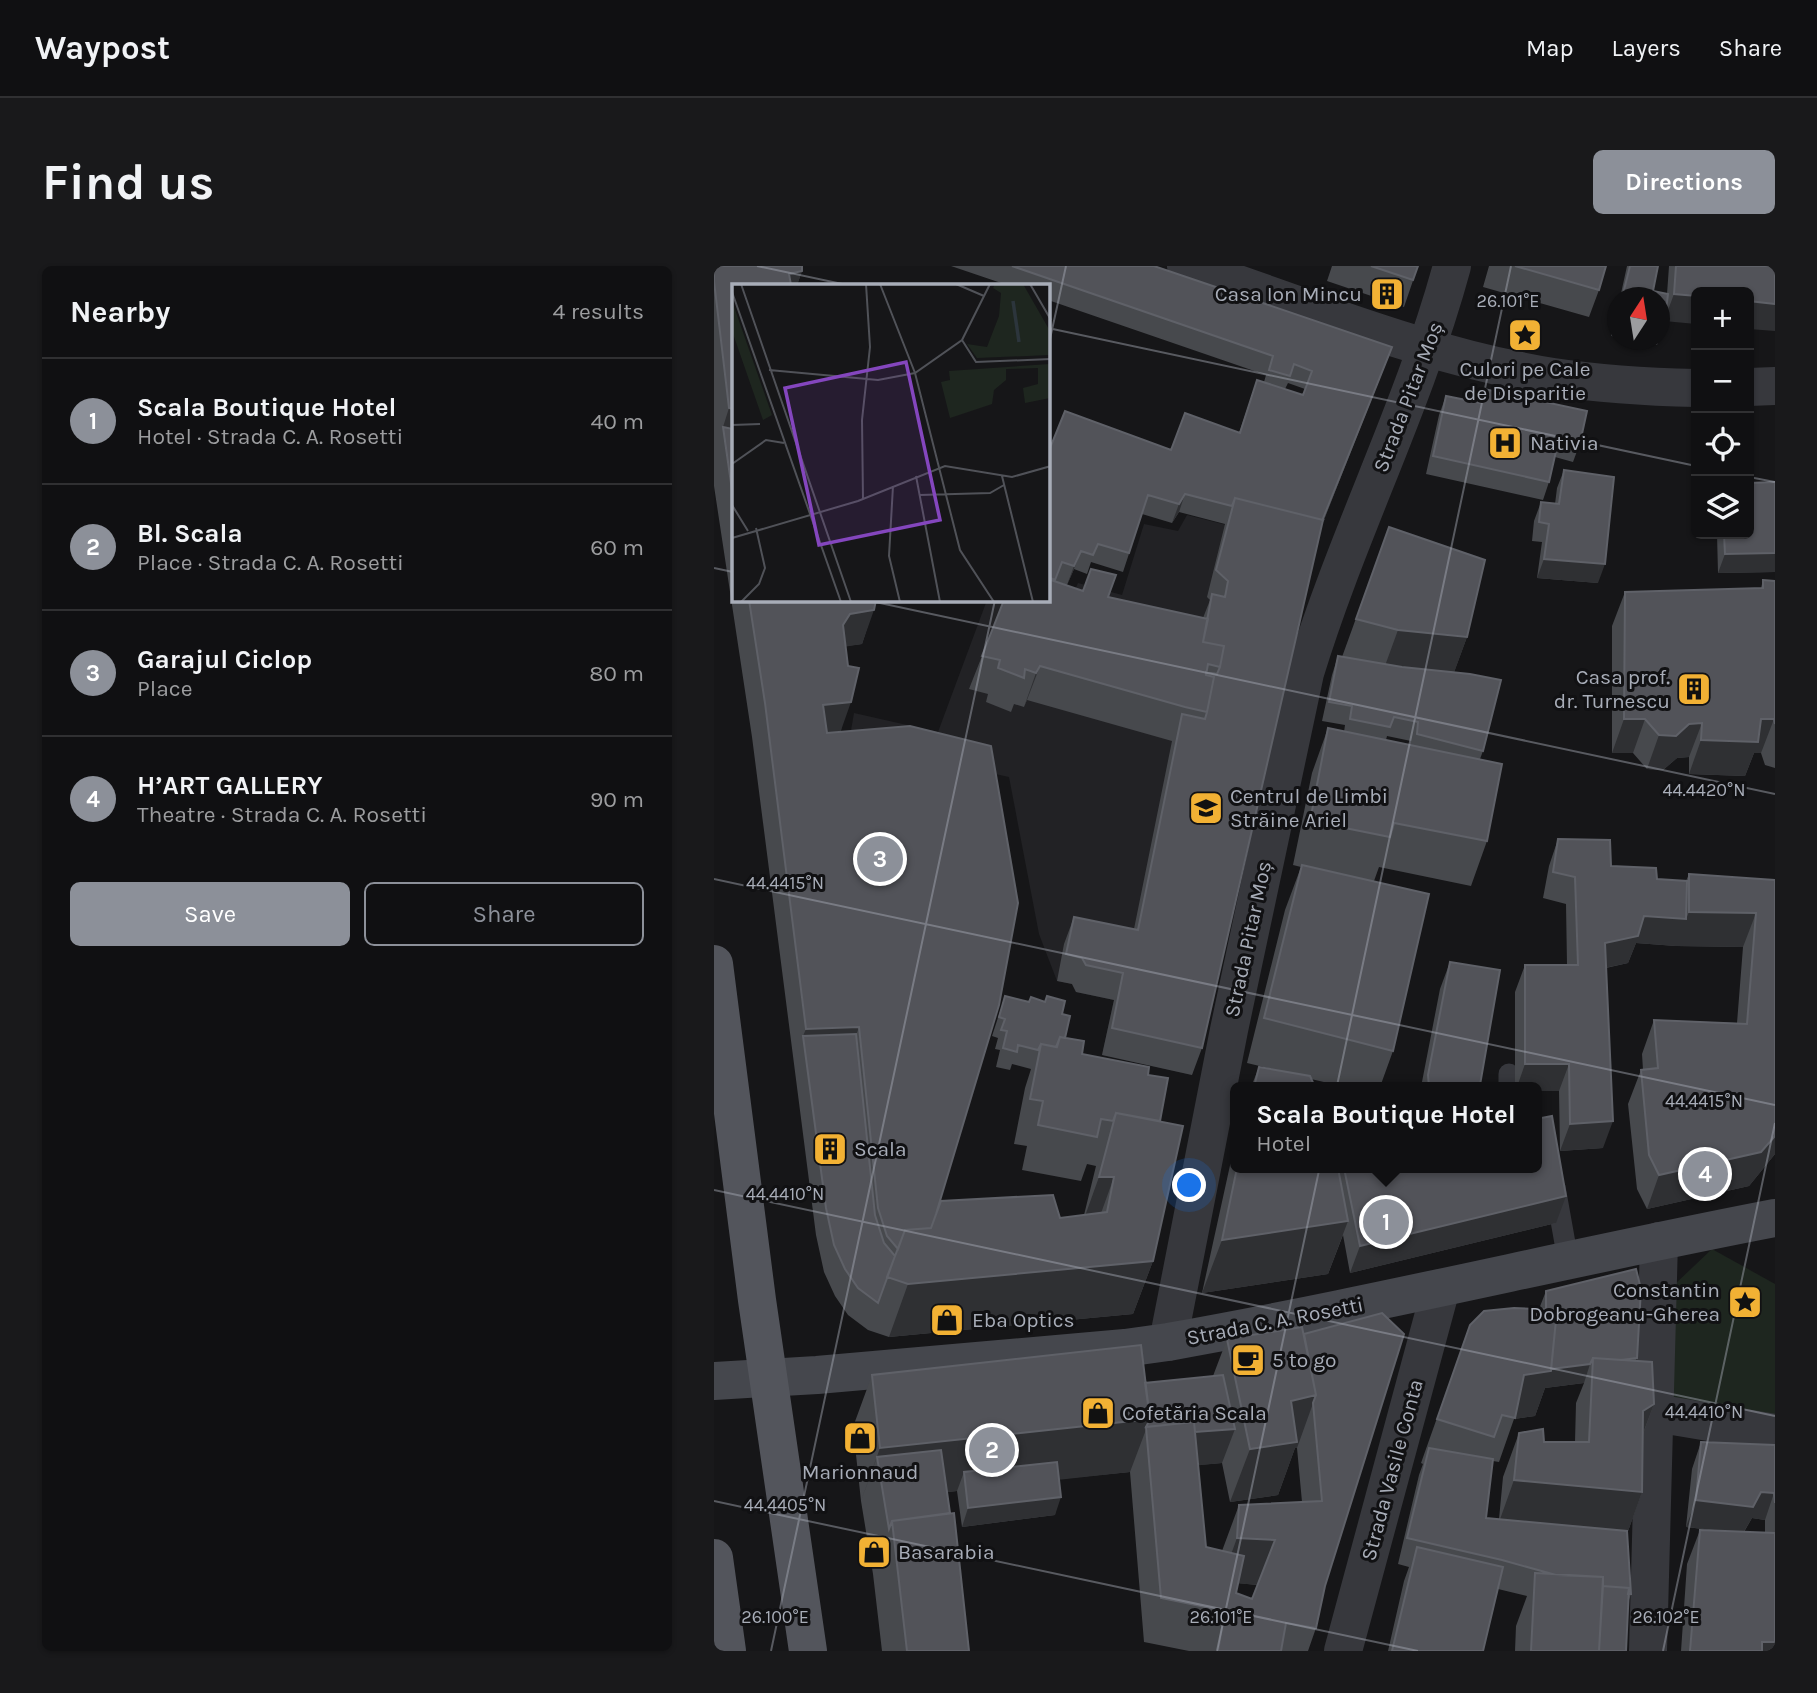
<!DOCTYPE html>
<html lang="en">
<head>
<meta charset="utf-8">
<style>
  :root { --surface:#101012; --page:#19191b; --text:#f1f3f6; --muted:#9c9d9f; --line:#303032; --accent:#8c9099 }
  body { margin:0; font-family:Karla,sans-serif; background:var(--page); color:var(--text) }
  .controls { position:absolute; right:21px; top:21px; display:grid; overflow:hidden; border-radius:10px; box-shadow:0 2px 5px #0004 }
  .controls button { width:63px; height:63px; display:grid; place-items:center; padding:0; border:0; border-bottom:2px solid var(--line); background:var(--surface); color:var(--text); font:35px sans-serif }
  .compass { position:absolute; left:893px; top:21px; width:63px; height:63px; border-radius:50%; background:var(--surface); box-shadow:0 2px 5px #0004; rotate:12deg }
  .you { position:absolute; left:476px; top:920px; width:24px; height:24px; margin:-18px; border:5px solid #fff; border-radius:50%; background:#1a73e8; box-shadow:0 0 0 10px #1a73e833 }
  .badge { display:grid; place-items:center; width:46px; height:46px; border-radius:50%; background:var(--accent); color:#fff; font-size:23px; font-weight:700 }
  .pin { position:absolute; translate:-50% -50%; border:4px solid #fff; box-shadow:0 2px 7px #0006 }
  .popup { position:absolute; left:516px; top:816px; width:312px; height:91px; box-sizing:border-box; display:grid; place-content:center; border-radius:10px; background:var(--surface); filter:drop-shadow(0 2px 5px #0005); font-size:23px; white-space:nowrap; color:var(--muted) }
  .popup b { font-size:26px; color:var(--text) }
  .popup::after { content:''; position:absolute; left:50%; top:100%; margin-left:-14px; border:14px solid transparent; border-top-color:var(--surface) }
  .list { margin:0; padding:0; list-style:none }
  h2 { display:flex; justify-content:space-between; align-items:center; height:91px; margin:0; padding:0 28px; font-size:30px }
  h2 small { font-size:23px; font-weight:400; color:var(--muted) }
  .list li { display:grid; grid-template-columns:46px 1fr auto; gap:21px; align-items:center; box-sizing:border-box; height:126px; padding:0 28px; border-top:2px solid var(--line) }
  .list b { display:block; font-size:26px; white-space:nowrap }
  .list p { margin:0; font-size:23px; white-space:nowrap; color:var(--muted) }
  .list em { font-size:23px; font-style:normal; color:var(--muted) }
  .actions { display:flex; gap:14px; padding:21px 28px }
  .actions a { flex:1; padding:16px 0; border:2px solid var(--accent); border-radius:10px; text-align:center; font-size:24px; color:var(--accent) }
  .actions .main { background:var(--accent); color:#fff }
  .icon { flex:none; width:38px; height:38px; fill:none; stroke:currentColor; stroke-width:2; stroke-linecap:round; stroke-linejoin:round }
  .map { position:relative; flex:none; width:1061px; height:1385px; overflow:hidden; border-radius:10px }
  header { display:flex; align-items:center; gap:42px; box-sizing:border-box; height:98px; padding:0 35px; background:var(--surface); border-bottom:2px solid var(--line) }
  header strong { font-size:33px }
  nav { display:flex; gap:38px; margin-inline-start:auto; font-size:24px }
  .intro { display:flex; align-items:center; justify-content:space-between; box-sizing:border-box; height:168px; padding:0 42px }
  h1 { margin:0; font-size:49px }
  .button { padding:18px 32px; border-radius:10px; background:var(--accent); color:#fff; font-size:24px; font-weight:700 }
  main { display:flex; gap:42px; padding:0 42px }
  aside { flex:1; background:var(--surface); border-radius:10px; box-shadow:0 2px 5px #0004 }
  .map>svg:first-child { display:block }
</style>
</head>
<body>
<header>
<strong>Waypost</strong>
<nav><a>Map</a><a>Layers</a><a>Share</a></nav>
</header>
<div class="intro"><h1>Find us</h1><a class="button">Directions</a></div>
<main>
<aside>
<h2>Nearby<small>4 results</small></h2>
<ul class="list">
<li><span class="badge">1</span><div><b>Scala Boutique Hotel</b><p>Hotel · Strada C. A. Rosetti</p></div><em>40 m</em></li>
<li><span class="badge">2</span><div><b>Bl. Scala</b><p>Place · Strada C. A. Rosetti</p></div><em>60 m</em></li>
<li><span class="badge">3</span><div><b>Garajul Ciclop</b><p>Place</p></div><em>80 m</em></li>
<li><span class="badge">4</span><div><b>H’ART GALLERY</b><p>Theatre · Strada C. A. Rosetti</p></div><em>90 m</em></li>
</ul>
<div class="actions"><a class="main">Save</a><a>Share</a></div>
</aside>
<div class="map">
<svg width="1061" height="1385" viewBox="0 0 1061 1385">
  <rect width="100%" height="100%" fill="#161618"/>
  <!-- built -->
  <path fill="#222225" d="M473 249 599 281 478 809 388 789 400 734 362 726 358 718 343 715 325 668 295 511 135 476 140 447 224 466 273 334H321L351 347 364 317 408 329 430 258 464 265Z"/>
  <!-- green -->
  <path fill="#1e261f" d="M998 983 1061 1018V1153L958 1138 959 1020Z"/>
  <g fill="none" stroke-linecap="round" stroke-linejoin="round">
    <!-- lane -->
    <path stroke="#37383d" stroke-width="21" d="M795 808V821
      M841 921 854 994"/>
    <!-- street -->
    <path stroke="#37383d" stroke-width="38" d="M472 0C591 40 714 91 839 111 886 118 934 121 982 122
      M1035 121 1061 120
      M454 1076 515 764 591 407C633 269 700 140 738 0
      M941 1147 1061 1167
      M629 1385 727 1022
      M934 1385 945 975"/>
    <!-- secondary -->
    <path stroke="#45474d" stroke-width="38" d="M0 1115 103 1109 411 1082 454 1076C657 1040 858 991 1061 952"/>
    <!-- primary -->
    <path stroke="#53555c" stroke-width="38" d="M0 698 43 1034 94 1385
      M0 1292 13 1385"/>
  </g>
  <!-- wall -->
  <path fill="#47494d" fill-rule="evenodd" d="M0 0 88 5 83 19H19V334H162L148 378 132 380 127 466 222 948 346 952 370 949 382 900 373 898 367 915 308 904 313 880 300 878 311 822 317 803 298 798 296 804 282 801 286 784 281 783 284 772 278 770 291 730 348 748 351 772 368 788 434 809 446 855 439 995 419 1048 175 1071 154 1064 134 1049 121 1030 110 1006 102 969 38 471 0 220Z
    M237 0H440L678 81 608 259 488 782 478 809 388 789 400 734 362 726 358 718 343 715 350 678 360 651 420 663 458 475 313 434 310 441 300 438 297 446 272 436 274 428 255 423 268 390 334 334V187L457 184 525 167 543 114 550 116 552 109 334 34V19H293ZM574 117 591 123 589 129 571 123ZM465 246 511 258 493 331 496 334 489 352 369 325 341 315 353 319 360 303 373 308 377 296 409 306 428 248 458 257Z
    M618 0H704L690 41 613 15Z
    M775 0H892L885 24 875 51 769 21Z
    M913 0H944L939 25 953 28 955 0H1061L950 55 946 71V32H906Z
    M904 41V71L897 70Z
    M917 74H945L943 79Z
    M770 123 866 177 859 196 841 191 835 216 829 234 712 208 725 149 732 130 765 137Z
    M850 204 884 317 823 312 828 276 818 275 820 255 827 236 841 238 843 222Z
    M1061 216V306L1004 307 1003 268H1035Z
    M675 261 753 371 740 406 769 485 766 493 773 575 757 620 665 601 660 615 679 785 666 821H631L597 813 601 821H537L545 801 566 805 533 797 571 644 587 601 579 599 598 507 614 462 630 466 631 459 608 455 618 409 624 390 628 391ZM673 470 697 475 696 479 672 474Z
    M1049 314 1061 315V502L1051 499 1047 487H1040L1031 510 975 508V491L963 492 949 504 933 503 919 487H898V360L911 326 1047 322Z
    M844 573 897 600 943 613 972 615 975 608 1061 614V888L1035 920 933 943 923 923 914 838 927 804H929L928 788 940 754 1023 757 1029 681 962 680 922 677 914 697 892 702 889 882 846 885 845 825H822V821H801V726L811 699H853L852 638 829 632 835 600Z
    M736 696 765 821H707L726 723Z
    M522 872V902H624L625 907 627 902H822L842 957 636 1007 629 969 614 1008 488 1027Z
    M832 1025 923 1092 922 1095 940 1138 929 1168 928 1226 913 1268 917 1328 914 1337 912 1385H801L802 1360 813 1330 784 1323 769 1385H674L690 1315 695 1301 684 1298 705 1209 709 1198 707 1197 756 1059 825 1043ZM870 1117 862 1137 861 1176H830L805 1167 789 1211 785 1253 772 1252 779 1195 785 1196 800 1153 821 1150 831 1122Z
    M668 1047 602 1362 594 1385H475L430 1376 416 1206 345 1213 341 1249 248 1261 243 1225 233 1226 255 1385H168L159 1308 147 1235 139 1161 158 1109 431 1117 499 1110 513 1073 590 1068ZM581 1182H583L588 1236 525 1239 508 1285 492 1281 484 1199 508 1197 516 1236 564 1229ZM524 1317 543 1319 538 1333 522 1327Z
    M987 1176 1061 1179V1385H967L973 1298 986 1264 1005 1265 972 1261 978 1203ZM1038 1252 1051 1254V1266H1030Z"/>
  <!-- shaded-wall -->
  <path fill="#2f3033" d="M88 5 83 19H71L75 8Z
    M960 28 982 30V58L950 55Z
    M1035 35 1061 38V65L1035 63Z
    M678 81 671 100 599 281 606 262Z
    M15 142 19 143V198L9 161Z
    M471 228 465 246 458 257 465 238Z
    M367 285 360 303 353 319 360 300Z
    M1061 287V306L1004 307 1011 288Z
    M830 293 891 298 884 317 823 312Z
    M160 344 148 378 123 382 129 359 136 348Z
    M684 364 753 371 737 415 668 408Z
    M326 400 313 434 310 441 322 407Z
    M137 436 125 470 96 472 109 439Z
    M910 453H931L919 487H898Z
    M1047 453H1060L1047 487H1040L1031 510 975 508 987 474Z
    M988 457 975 491 963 492 949 504 933 503 945 469 975 458Z
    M975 646 1042 647 1029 681 962 680 922 677 914 697 881 704 891 677 930 650 972 653Z
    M145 761 133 795 89 770 92 763Z
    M811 798H855L845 825H822V821H803Z
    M899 855 889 882 846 885 856 858Z
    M1061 870V888L1035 920 933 943 945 909Z
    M385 911H400L381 964H366Z
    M852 930 842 957 636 1007 646 980Z
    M634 955 614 1008 488 1027 508 974Z
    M439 995 419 1048 175 1071 194 1018Z
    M876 1098 870 1117 831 1122 821 1150 800 1153 810 1109 830 1104Z
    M602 1129 583 1182H581L564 1229 516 1236 536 1183 577 1135Z
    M940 1138 923 1183 929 1145Z
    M436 1153 416 1206 252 1224 250 1206 243 1225 170 1233 163 1191 147 1235 166 1182Z
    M521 1163 508 1197 436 1204 433 1171Z
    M800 1214 928 1226 912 1271 784 1259Z
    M1047 1226 1060 1227 1051 1254 1038 1252 1029 1267 972 1261 982 1234Z
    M347 1231 341 1249 248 1261 254 1242Z
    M523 1272 561 1274 545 1319 507 1316Z
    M1048 1376H1061V1385H1045Z"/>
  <!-- building -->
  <path fill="#525359" stroke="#5f6168" stroke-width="2" d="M0 0H88V5L75 8 77 19H19V143L15 142 0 15Z
    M298 0H440L678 81 608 255 609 254 521 232 518 240 471 228 465 238 434 229 415 287 384 278 379 289 367 285 360 300 348 296 341 314 334 311V187L351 145 457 184 471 147 526 167 543 114 589 129 598 105 580 98 576 110 555 104 559 90Z
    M657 0H704L699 14Z
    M801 0H892L885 24Z
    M916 0H944L939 25 954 28 950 60 946 59V32H908Z
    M962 0H1061V38L1035 35V26H982V30L960 28Z
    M770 123 873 145 866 177 845 172 835 216 719 190 732 130 767 137Z
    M9 161 19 163V231Z
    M850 204 900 211 891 298 830 293 835 258 825 256 827 236 845 238Z
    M1061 216V287L1011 288 1010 268H1035V217Z
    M521 232 609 254 488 782 398 762 409 707 372 699 368 692 352 688 360 651 424 664 468 448 491 453 493 446 500 411 492 409V406L503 408 506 401 510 380 489 376 498 328 511 331 514 315 502 304Z
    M675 261 771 294 753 371 684 364 642 353Z
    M377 303 402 309 394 331 494 353 489 376 510 380 506 401 494 398 492 409 500 411 493 446 471 441 326 400 322 407 311 403 310 412 284 402 286 394 268 390 290 334H334V313L369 325Z
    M1049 314 1061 315V458L1060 453H1047L1044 476 987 474 988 457 975 458 962 470 945 469 931 453H910L911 326 1049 322Z
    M35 334H162L160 344 136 348 129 359 134 400 145 402 137 436 109 439 113 467 196 460 277 480 304 637 285 739 222 948 217 962 191 964 184 983 173 970 164 942 145 761 92 763 51 437Z
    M624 390 688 401 756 408 787 414 769 485 703 468 704 456 680 451 676 461 636 453 638 440 615 436Z
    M614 462 788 498 773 575 680 557 676 571 596 555Z
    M844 573 896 574 897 600 942 602 943 613 973 615 972 653 930 650 924 670 891 677 899 855 856 858 855 798H811V699H864L861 611 839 606Z
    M588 599 715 628 679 785 550 752Z
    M975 608 1061 614V870L1047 886 945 909 935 889 927 804 944 802 940 754 1033 758 1042 647 975 646Z
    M736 696 786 704 766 819 760 821H715L714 809Z
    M291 730 315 736 317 731 331 736 333 730 351 735 348 748 356 750 351 772 346 771 342 781 327 778 324 784 304 779 303 786 289 782 293 765 287 764 291 753 285 751Z
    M142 768 161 949 170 977 181 990 164 1037 144 1022 131 1003 120 979 112 942 89 770Z
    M346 771 370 775 368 788 435 801 434 809 454 812 446 855 402 847 399 855 387 853 383 871 324 859 329 835 316 833 327 778 343 781Z
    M545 801 596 810 601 821H540Z
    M402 847 469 860 439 995 194 1018 173 1011 191 964 217 962 227 935 339 929 346 952 393 946 400 911H385Z
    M838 850 852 930 646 980 630 902H822V853Z
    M523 902H624L634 955 508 974Z
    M922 1003 927 1023 923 1092 907 1094 879 1092 876 1098 837 1103 843 1044 832 1043V1025Z
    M800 1042 843 1044 837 1105 810 1109 801 1152 788 1149 780 1171 723 1153 756 1059 770 1045Z
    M668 1047 690 1068 611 1320 602 1362 572 1357 567 1385H504L511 1345 447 1332 432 1161 480 1156 492 1281 530 1290 522 1327 538 1333 561 1274 523 1272 525 1239 608 1235 599 1137 602 1129 590 1068Z
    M588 1061 602 1129 577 1135 583 1176 536 1183 513 1073Z
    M427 1079 436 1153 166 1182 158 1109Z
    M879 1092 938 1096 940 1138 929 1145 928 1226 800 1214 805 1167 829 1163 830 1176H875Z
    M509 1109 521 1163 481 1166 480 1156 432 1161 436 1153 431 1117Z
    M987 1176 1061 1179V1237L1060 1227 1047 1226 1039 1241 982 1234Z
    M715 1182 779 1193 772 1252 913 1265 917 1328H914L915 1322 889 1320V1311L842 1309 788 1294 693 1272Z
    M227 1184 236 1247 178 1255 175 1263 163 1191Z
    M343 1196 347 1231 254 1242 250 1206Z
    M240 1247 255 1385H193L178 1255Z
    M986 1264 1061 1267V1376H1048V1385H976Z
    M703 1281 789 1301 769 1385H678Z
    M821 1307 889 1311 885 1385H817Z
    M889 1320 915 1322 912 1385H885Z"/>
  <!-- ticks -->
  <path fill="none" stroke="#a8adb8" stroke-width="2" stroke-opacity="0.45" d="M43 0 133 19M334 62 982 200M334 82 352 0M1035 211 1061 216M0 302 19 306M152 334 1061 528M0 613 1061 839M0 924 1061 1150M0 1235 704 1385M57 1385 281 334M503 1385 797 0M949 1385 1061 857"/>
  <!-- icons -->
  <defs>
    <g id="building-square" transform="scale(1.75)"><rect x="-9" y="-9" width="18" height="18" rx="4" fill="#f2b134" stroke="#111113"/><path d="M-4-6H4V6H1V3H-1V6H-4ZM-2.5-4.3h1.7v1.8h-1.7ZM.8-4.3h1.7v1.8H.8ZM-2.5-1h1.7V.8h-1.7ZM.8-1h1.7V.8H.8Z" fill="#111"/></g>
    <g id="sight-square" transform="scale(1.75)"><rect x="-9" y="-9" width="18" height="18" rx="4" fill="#f2b134" stroke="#111113"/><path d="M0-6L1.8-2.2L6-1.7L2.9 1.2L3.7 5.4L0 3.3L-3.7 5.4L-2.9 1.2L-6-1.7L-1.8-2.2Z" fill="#111"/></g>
    <g id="hospital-square" transform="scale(1.75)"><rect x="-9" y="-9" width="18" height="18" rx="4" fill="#f2b134" stroke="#111113"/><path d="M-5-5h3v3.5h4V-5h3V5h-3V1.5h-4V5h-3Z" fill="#111"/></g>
    <g id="university-square" transform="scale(1.75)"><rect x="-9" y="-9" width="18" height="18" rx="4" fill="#f2b134" stroke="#111113"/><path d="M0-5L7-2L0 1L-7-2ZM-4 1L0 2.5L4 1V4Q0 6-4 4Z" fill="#111"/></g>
    <g id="shop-square" transform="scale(1.75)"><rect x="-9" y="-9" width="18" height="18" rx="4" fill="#f2b134" stroke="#111113"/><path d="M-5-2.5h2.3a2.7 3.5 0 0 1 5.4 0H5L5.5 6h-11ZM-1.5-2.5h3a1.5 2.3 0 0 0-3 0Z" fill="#111"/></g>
    <g id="cafe-square" transform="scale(1.75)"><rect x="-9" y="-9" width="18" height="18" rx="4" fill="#f2b134" stroke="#111113"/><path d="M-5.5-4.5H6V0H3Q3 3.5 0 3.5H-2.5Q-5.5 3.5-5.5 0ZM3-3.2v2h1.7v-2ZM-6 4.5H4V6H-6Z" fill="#111"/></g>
  </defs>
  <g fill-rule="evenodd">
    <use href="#building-square" x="673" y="28"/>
    <use href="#sight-square" x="811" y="69"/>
    <use href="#hospital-square" x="791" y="177"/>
    <use href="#building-square" x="980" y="423"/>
    <use href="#university-square" x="492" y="542"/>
    <use href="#building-square" x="116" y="883"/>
    <use href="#sight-square" x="1031" y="1036"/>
    <use href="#shop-square" x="233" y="1054"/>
    <use href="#cafe-square" x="534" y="1094"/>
    <use href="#shop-square" x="384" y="1147"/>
    <use href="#shop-square" x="146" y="1172"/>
    <use href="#shop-square" x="160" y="1286"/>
  </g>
  <g text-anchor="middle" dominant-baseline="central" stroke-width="6" stroke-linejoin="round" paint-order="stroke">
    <!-- poi labels -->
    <g font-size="21" fill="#a8adb8" stroke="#111113" text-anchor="start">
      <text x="648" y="28" text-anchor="end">Casa Ion Mincu</text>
      <text x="811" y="103" text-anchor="middle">Culori pe Cale<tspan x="811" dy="24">de Disparitie</tspan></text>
      <text x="816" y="177">Nativia</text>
      <text x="956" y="411" text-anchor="end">Casa prof.<tspan x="956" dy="24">dr. Turnescu</tspan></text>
      <text x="516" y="530">Centrul de Limbi<tspan x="516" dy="24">Străine Ariel</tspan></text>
      <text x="140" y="883">Scala</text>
      <text x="1006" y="1024" text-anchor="end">Constantin<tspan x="1006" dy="24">Dobrogeanu-Gherea</tspan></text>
      <text x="258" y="1054">Eba Optics</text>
      <text x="558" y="1094">5 to go</text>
      <text x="408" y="1147">Cofetăria Scala</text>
      <text x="146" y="1206" text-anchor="middle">Marionnaud</text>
      <text x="184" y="1286">Basarabia</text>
    </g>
    <!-- street labels -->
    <g font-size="21" fill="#a8adb8" stroke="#111113">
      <text transform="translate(694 131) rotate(-69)">Strada Pitar Moș</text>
      <text transform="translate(534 673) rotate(-78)">Strada Pitar Moș</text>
      <text transform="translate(561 1055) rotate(-11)">Strada C. A. Rosetti</text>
      <text transform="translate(678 1204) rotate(-75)">Strada Vasile Conta</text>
    </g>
  </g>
  <!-- overview -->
  <g transform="translate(18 18)">
    <rect width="318" height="318" fill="#161618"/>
    <path d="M263 0H291L318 47V71L245 74 235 60 255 63 267 32 269 9 261 4ZM0 17 40 131 31 136 0 47ZM318 80V114L293 119 291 104 306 100V84L274 85V96L262 106 260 120 218 134 209 98 218 96 217 87Z" fill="#1e261f"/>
    <path fill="none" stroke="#2c353c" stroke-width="3.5" d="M281 17 287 58"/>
    <path fill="none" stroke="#505258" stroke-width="2" d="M9 0 119 318M148 0 183 89 228 266 262 318M224 0 252 12M298 0 319 36M0 8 109 318M230 56 244 78 319 75M37 86 146 96 183 89 230 56 258 0M0 141 28 140M0 180 34 156 52 159M184 192 208 318M270 192 301 318M161 202 157 272 168 318M188 211 258 209 272 201M131 215 130 136 138 63 134 0M0 221 16 247M0 254 126 217 213 182 280 193 319 182M9 318 27 300 33 284 24 244"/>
    <path fill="#8446be" fill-opacity="0.15" stroke="#8446be" stroke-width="3.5" d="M174 78 208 236 87 261 53 104Z"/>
    <rect width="318" height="318" fill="none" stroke="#a8adb8" stroke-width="3.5"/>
  </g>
  <g font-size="18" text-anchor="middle" fill="#a8adb8" stroke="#111113" stroke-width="6" stroke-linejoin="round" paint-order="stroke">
    <text x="794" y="41">26.101°E</text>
    <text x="990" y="530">44.4420°N</text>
    <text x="71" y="623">44.4415°N</text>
    <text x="990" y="841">44.4415°N</text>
    <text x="71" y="934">44.4410°N</text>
    <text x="990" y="1152">44.4410°N</text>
    <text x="71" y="1245">44.4405°N</text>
    <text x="61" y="1357">26.100°E</text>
    <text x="507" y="1357">26.101°E</text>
    <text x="952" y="1357">26.102°E</text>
  </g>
</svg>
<div class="controls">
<button>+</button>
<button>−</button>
<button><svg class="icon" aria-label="locate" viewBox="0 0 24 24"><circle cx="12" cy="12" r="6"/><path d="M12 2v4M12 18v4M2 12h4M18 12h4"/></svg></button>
<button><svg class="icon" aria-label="layers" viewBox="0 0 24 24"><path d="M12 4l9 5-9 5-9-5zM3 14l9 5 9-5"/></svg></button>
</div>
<svg class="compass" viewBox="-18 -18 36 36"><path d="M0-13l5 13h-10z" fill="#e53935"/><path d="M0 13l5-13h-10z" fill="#9c9d9f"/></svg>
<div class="you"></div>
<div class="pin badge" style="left:672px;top:956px">1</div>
<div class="popup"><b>Scala Boutique Hotel</b>Hotel</div>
<div class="pin badge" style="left:278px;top:1184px">2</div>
<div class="pin badge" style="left:166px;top:593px">3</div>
<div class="pin badge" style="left:991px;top:908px">4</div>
</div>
</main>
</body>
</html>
